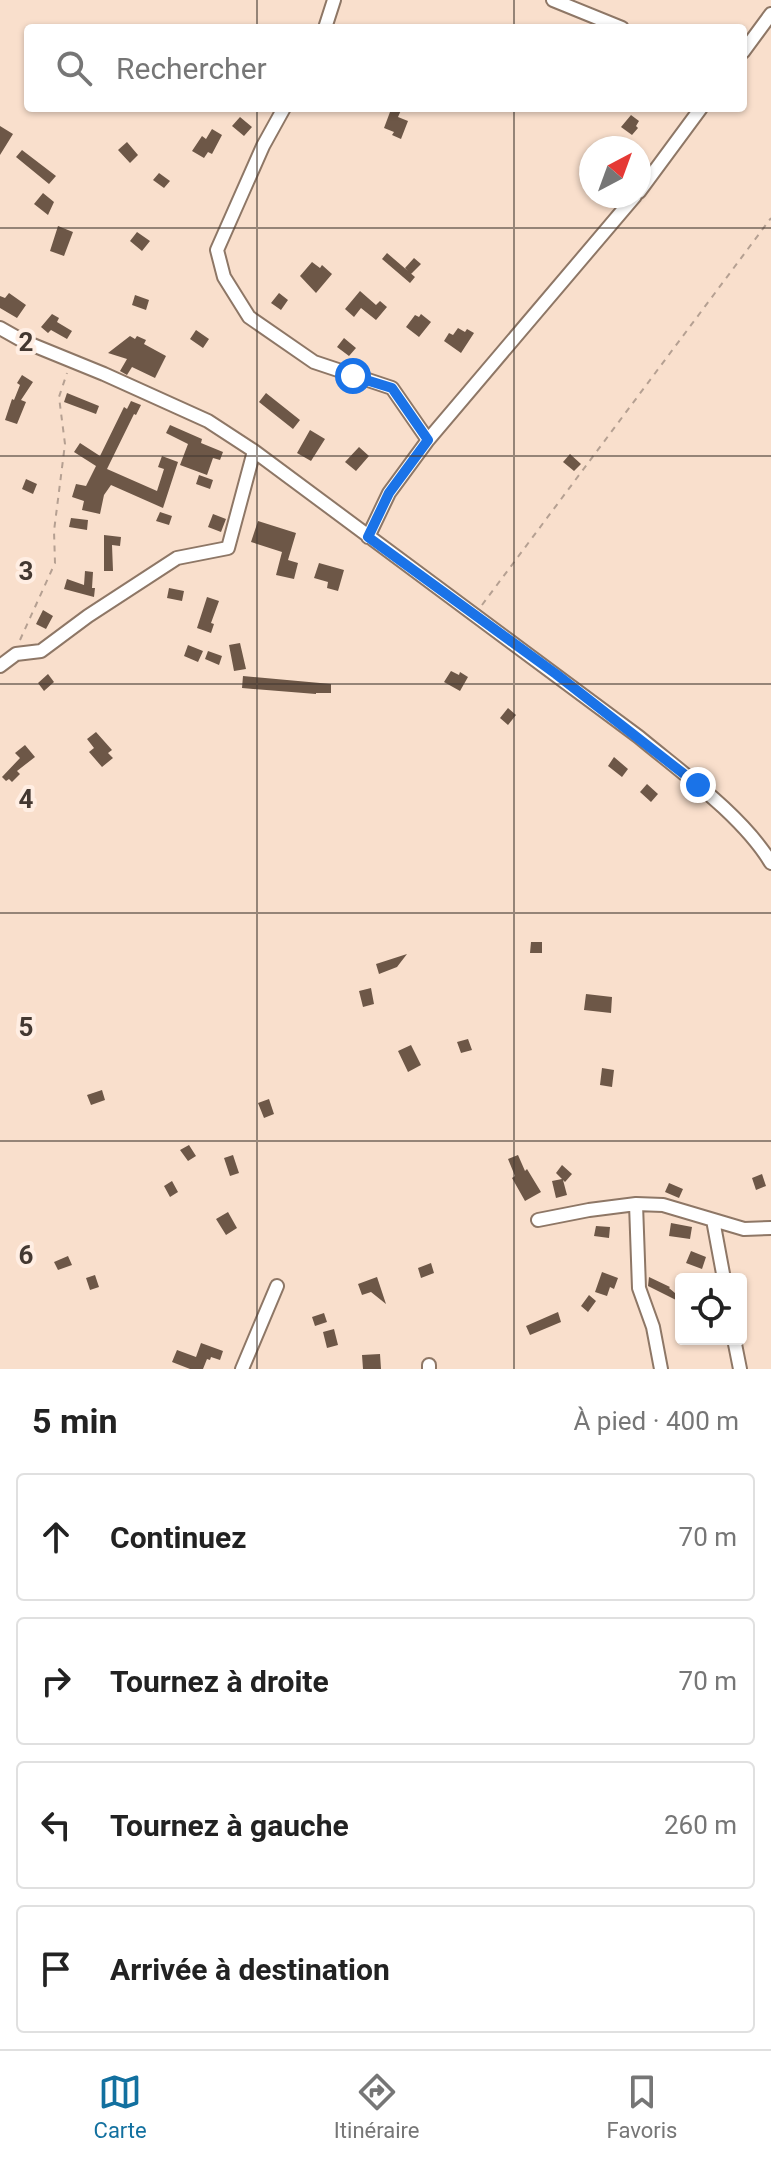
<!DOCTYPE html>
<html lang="fr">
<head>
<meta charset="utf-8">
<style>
  :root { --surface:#fff; --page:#f6f6f6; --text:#222; --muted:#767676; --line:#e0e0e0; --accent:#12709f }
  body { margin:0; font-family:Roboto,sans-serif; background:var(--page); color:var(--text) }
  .controls { position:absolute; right:24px; bottom:24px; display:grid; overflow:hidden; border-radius:8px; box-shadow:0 2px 6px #0004 }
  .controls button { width:72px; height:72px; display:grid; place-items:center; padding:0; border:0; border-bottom:2px solid var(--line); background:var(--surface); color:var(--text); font:40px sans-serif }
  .compass { position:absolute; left:579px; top:136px; width:72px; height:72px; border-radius:50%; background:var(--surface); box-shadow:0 2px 6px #0004; rotate:41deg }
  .stop { position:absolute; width:24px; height:24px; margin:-18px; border:6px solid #1a73e8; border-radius:50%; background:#fff }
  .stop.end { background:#1a73e8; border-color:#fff; box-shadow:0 2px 8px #0008 }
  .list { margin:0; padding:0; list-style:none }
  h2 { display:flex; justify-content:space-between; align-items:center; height:104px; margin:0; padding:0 32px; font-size:34px }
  h2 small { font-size:26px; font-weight:400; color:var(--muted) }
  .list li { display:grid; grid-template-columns:52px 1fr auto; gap:24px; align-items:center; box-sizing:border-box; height:128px; margin:0 16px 16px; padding:0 16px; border:2px solid var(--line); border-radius:8px }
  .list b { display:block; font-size:30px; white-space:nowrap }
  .list em { font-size:26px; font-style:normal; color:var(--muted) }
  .icon { flex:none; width:44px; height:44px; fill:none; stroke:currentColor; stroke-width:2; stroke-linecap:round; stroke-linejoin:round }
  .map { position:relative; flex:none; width:771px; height:1369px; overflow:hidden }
  .search { position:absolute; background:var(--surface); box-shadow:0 2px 6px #0004; left:24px; right:24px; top:24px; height:88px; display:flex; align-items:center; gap:20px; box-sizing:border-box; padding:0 28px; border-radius:8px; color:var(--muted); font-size:30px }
  .sheet { height:680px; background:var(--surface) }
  nav { display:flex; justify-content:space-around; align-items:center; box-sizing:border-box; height:112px; border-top:2px solid var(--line); background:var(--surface); font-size:22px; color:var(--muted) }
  nav a { display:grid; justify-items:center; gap:4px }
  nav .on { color:var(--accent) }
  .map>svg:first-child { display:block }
</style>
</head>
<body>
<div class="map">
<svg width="771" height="1369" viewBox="0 0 771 1369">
  <rect width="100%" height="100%" fill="#f9dfcc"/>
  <!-- building -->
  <path fill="#6d5747" d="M390 108H402L398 117 408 121 401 139 392 135 394 132 384 128 390 112Z
    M631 115 639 121 636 126 638 128 632 135 621 127Z
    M240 117 252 127 244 136 232 126Z
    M0 126 13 134 0 155Z
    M212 129 222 135 212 154 208 152 204 158 192 151 202 136 206 139Z
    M127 142 138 155 130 163 118 150Z
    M22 150 56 176 49 184 16 157Z
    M159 173 170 181 164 188 153 180Z
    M43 193 54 202 48 215 34 204Z
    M58 226 73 232 64 256 50 251Z
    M137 232 150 241 142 251 130 241Z
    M387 253 415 277 410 283 382 259Z
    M414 258 421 264 411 274 405 268Z
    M312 262 320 268 322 265 332 274 316 293 300 276Z
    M360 291 376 305 380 301 387 307 376 320 361 308 354 317 345 309Z
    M9 293 26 305 17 318 0 308V296L5 298Z
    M279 293 288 300 281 310 271 303Z
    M135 295 149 300 146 310 132 305Z
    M52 314 59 318 57 322 72 331 67 339 51 330 48 333 41 327Z
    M421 314 431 322 419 337 406 327 415 315 419 317Z
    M458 328 465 332 467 329 474 333 461 353 444 341 449 333 453 335Z
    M196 330 209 339 203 348 190 339Z
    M130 336 135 339 137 336 146 340 144 344 166 356 155 378 132 367 127 375 120 371 127 359 108 353Z
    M344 338 356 348 349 356 337 347Z
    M22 375 33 382 21 400 26 402 17 424 5 420 12 399 14 400 20 385 17 383Z
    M67 393 99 406 96 414 64 402Z
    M266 393 300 420 293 429 259 402Z
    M131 401 141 405 136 415 134 414 107 469 157 491 164 469 158 467 162 456 178 462 163 508 111 485 104 495 100 514 82 510 84 501 72 497 76 484 86 486 96 466 74 452 80 443 100 456 124 407 127 409Z
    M170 425 202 439 201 443 223 452 220 460 213 458 207 475 180 465 188 444 166 433Z
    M310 430 325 439 311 461 297 453Z
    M359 447 369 456 356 471 345 462Z
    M570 454 581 464 574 471 563 462Z
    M199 475 213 480 210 489 196 484Z
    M26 479 37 484 33 494 22 489Z
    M160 512 172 516 169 525 156 521Z
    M213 514 226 519 221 532 208 527Z
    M71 518 88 520 87 530 69 527Z
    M258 521 296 533 288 560 298 563 294 579 276 575 282 552 251 542Z
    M104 535 121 537 120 546 112 545 113 571H104Z
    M319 563 344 570 338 591 327 588 328 582 314 578Z
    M85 571 93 572 92 588H95L94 597 64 589 67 579 84 585Z
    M169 588 184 591 182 601 167 598Z
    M207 597 219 601 211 623 214 624 211 633 197 628Z
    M43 610 53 616 46 629 36 624Z
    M240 643 246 669 234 671 229 645Z
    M188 645 203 651 198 662 184 656Z
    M208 651 222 656 219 665 205 659Z
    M451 671 459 675 460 672 468 677 460 691 444 682Z
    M48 674 54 682 44 691 38 683Z
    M243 676 331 684V693H316V694L242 688Z
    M508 708 516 715 508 725 500 718Z
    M96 732 112 750 108 753 113 758 102 767 89 752 94 748 87 739Z
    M25 745 35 757 17 771 20 774 12 782 9 779 6 781 2 777 20 758 15 753Z
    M614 757 628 769 622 777 608 766Z
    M647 784 658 794 651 802 640 792Z
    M531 942H542V953H530Z
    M407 954 397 967 379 974 376 964Z
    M371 988 374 1004 363 1007 359 991Z
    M586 994 612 997 611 1013 584 1010Z
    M468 1039 472 1050 461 1053 457 1042Z
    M411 1045 421 1065 408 1072 398 1051Z
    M602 1068 614 1070 612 1087 600 1085Z
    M102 1090 105 1100 91 1105 87 1095Z
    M269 1099 274 1114 264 1118 258 1103Z
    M189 1145 196 1156 188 1161 180 1150Z
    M233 1155 239 1173 230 1176 224 1158Z
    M518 1155 525 1171 527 1169 541 1192 525 1201 512 1178 515 1176 508 1159Z
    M562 1165 572 1174 565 1182 563 1180 567 1195 556 1198 552 1181 562 1179 556 1173Z
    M762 1174 766 1186 756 1190 752 1178Z
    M172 1181 178 1192 170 1197 164 1186Z
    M669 1183 683 1189 679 1198 665 1192Z
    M228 1212 237 1228 226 1235 216 1219Z
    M671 1223 692 1227 690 1239 669 1236Z
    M596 1226 610 1227 609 1238 594 1236Z
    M691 1251 706 1257 702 1269 686 1263Z
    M68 1256 72 1265 58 1270 54 1262Z
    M431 1263 434 1273 421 1278 418 1268Z
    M602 1272 618 1278 614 1289 610 1287 607 1296 595 1292Z
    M95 1275 99 1287 90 1290 86 1278Z
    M377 1277 386 1304 371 1292 362 1295 358 1284Z
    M649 1277 670 1287 669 1288 681 1298 680 1302 648 1286Z
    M589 1295 596 1301 588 1312 581 1306Z
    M558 1312 561 1322 530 1335 526 1326Z
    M324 1313 327 1322 315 1326 312 1317Z
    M334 1329 338 1345 327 1348 323 1332Z
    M201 1343 223 1351 220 1360 211 1357 210 1360 207 1359 203 1369H190L172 1362 177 1350 196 1357Z
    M380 1354 381 1369H363L362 1355Z"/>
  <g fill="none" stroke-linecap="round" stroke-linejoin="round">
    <!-- minor casing -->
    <g stroke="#8e7766" stroke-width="16">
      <path id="minor" d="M553 0 622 28
        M325 28 334 0
        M743 52 771 14
        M284 108 263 146 217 250 224 277 249 317 314 362 392 388 428 440
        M639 192 701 108
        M0 328 23 341 104 374 208 421 254 451 639 737C681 772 743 816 771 863
        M368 537 389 493 428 440 635 196
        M0 666 16 654 41 651 88 616 177 558 228 548 254 451
        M636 1204 639 1288 653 1327 661 1369
        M538 1220 589 1210 636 1204 663 1205 744 1229 771 1228
        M713 1220 724 1279
        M734 1339 740 1369
        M429 1365V1369
        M242 1369 277 1286"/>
    </g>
    <!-- path -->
    <path stroke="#b5a092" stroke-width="2" stroke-dasharray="6 6" stroke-linecap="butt" d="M482 605 771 218
      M20 640 55 563 54 531 65 444 59 397 67 373"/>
    <!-- minor -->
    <use href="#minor" stroke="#fff" stroke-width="12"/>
  </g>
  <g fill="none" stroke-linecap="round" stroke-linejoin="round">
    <!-- route -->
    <path stroke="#1a73e8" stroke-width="10" d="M353 376 392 388 428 440 389 493 368 537 556 674 698 785"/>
  </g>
  <!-- grid -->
  <path fill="none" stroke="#433831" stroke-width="2" stroke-opacity="0.55" d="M257 0V28M514 0V28M257 108V1369M514 108V1369M0 228H771M0 456H771M0 684H771M0 913H771M0 1141H771"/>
  <g font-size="26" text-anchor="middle" font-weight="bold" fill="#433831" stroke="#ffeee3" stroke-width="8" stroke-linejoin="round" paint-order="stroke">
    <text x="26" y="351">2</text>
    <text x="26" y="580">3</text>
    <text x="26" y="808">4</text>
    <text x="26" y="1036">5</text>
    <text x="26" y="1264">6</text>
  </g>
</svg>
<div class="controls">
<button><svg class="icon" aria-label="locate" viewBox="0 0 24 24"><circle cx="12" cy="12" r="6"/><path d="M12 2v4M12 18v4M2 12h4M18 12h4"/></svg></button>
</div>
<svg class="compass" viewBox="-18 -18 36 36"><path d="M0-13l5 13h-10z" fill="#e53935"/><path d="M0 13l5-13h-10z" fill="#767676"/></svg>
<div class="stop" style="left:353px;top:376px"></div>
<div class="stop end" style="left:698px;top:785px"></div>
<div class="search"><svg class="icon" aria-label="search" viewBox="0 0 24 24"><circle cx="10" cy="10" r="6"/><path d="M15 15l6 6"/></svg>Rechercher</div>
</div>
<section class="sheet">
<h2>5 min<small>À pied · 400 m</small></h2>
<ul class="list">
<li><svg class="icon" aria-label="ahead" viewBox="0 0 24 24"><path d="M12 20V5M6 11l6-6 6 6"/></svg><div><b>Continuez</b></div><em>70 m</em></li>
<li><svg class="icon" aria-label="right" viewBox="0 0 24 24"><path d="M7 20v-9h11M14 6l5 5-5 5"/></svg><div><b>Tournez à droite</b></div><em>70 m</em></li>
<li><svg class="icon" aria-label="left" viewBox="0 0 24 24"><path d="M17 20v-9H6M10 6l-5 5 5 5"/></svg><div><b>Tournez à gauche</b></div><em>260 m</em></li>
<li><svg class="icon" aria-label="arrive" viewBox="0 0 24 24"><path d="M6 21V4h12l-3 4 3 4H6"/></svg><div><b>Arrivée à destination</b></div></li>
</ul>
</section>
<nav>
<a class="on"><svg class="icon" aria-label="map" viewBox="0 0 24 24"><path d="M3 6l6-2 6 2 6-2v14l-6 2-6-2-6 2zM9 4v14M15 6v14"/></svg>Carte</a>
<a><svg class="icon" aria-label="directions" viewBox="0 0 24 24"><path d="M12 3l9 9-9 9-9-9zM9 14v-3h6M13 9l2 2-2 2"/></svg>Itinéraire</a>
<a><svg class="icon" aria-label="saved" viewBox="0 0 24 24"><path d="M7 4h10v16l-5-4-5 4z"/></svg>Favoris</a>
</nav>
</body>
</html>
